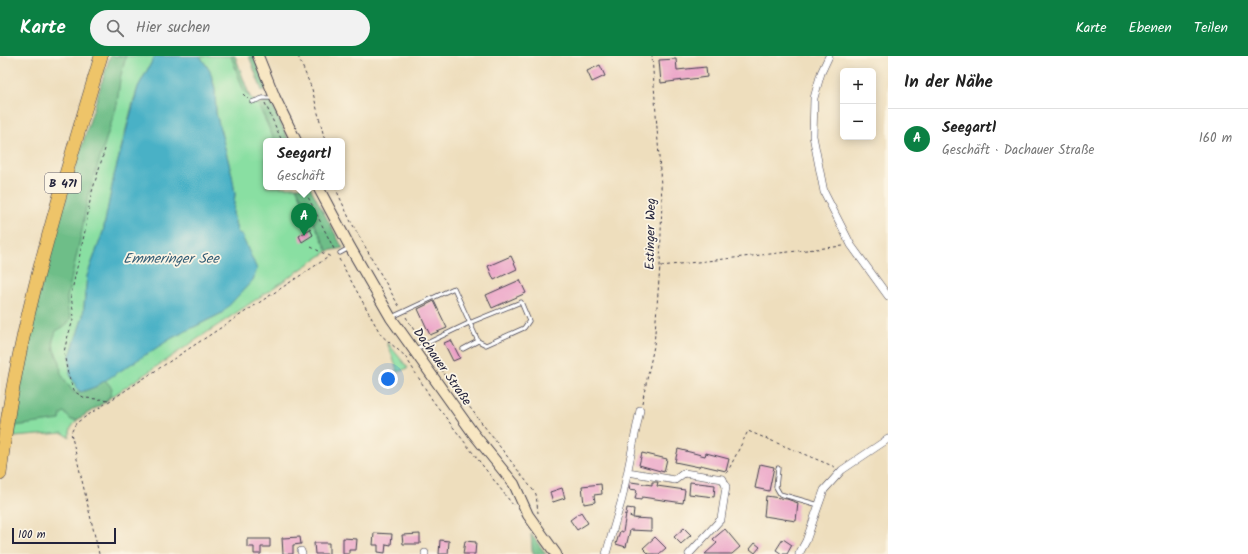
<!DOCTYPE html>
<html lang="de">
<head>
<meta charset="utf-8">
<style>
  :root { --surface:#fff; --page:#f2f2f2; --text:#222; --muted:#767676; --line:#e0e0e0; --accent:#0b8043 }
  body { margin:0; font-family:Kalam,sans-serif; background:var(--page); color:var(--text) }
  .controls { position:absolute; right:12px; top:12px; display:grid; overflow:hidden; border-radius:6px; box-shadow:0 2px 10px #0003 }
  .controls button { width:36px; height:36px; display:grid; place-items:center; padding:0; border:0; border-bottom:1px solid var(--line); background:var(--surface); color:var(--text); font:20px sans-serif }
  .scale { position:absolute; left:12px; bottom:10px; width:104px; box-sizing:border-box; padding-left:4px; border:2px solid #22223b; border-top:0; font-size:11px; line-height:14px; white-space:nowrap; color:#22223b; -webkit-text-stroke:3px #fcf5e5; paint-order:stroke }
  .you { position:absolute; left:388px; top:323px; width:14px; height:14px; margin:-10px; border:3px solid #fff; border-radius:50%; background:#1a73e8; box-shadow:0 0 0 6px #1a73e833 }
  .badge { display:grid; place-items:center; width:26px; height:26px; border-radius:50%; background:var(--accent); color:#fff; font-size:13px; font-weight:700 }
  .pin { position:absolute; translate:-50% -33px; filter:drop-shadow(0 1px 2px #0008) }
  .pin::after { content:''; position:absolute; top:21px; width:14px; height:12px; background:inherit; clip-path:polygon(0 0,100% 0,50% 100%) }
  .popup { position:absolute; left:263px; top:82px; width:82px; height:52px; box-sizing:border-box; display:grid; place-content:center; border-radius:6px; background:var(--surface); filter:drop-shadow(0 1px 3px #0005); font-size:13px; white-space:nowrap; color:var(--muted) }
  .popup b { font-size:15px; color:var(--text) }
  .popup::after { content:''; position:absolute; left:50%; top:100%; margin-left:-8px; border:8px solid transparent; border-top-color:var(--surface) }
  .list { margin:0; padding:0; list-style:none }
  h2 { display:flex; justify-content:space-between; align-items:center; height:52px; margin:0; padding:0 16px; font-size:17px }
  h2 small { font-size:13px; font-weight:400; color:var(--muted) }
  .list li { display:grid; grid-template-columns:26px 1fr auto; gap:12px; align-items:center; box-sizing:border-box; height:60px; padding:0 16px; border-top:1px solid var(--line) }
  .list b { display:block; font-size:15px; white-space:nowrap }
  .list p { margin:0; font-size:13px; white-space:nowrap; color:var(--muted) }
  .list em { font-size:13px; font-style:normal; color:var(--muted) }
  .icon { flex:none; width:22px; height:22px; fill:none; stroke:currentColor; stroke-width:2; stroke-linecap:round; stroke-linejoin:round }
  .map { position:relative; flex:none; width:888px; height:498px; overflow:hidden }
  header { display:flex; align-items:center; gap:24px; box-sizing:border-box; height:56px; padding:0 20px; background:var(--accent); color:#fff }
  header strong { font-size:19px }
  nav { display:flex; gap:22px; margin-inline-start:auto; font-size:14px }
  .search { width:280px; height:36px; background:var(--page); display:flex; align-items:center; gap:10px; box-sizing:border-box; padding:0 14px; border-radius:22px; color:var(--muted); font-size:15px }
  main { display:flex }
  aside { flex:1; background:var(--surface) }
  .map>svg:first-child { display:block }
</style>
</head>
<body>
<header>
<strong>Karte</strong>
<div class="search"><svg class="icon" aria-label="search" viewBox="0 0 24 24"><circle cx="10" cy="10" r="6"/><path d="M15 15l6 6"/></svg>Hier suchen</div>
<nav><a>Karte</a><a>Ebenen</a><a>Teilen</a></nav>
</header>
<main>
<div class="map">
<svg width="888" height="498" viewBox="0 0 888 498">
  <rect width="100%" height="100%" fill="#fcf5e5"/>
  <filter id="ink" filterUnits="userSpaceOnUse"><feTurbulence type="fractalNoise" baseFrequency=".025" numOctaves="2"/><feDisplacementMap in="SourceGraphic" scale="8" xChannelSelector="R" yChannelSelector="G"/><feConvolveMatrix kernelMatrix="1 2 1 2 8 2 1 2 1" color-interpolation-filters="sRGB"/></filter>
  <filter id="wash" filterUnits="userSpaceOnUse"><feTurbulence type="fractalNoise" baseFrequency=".012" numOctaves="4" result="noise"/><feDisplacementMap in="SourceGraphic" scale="16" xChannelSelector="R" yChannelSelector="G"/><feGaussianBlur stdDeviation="0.9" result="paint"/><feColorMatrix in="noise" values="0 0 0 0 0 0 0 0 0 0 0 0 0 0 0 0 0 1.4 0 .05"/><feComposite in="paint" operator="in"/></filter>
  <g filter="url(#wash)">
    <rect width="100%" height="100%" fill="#eedebd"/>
    <!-- green -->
    <path fill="#89dfa2" stroke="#56806e" d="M110 0H155L138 31 132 50 114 120 103 176 87 220 83 260 70 300 172 282 222 257 242 180 237 175 233 157 235 138 232 119 216 57 215 32 210 15 200 0H235L250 41 258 48 275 85H266V131H296L328 195 77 364 71 372 69 381 63 377 14 381 21 325Z
      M387 286 408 312 398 316Z"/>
    <!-- forest -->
    <path fill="#6ebe88" stroke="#487062" d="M110 0H126L120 23 117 49 88 140 82 175 67 242 68 255 71 261C68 269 63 271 56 275L53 284 54 294 60 306 61 318 74 337 95 331 105 324 112 332 110 340 107 345 77 364H71L64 356 61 358 60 364 15 370C20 331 25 292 35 253 56 168 84 84 110 0Z
      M231 0H235L250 41 244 36Z
      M249 0H254L267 33 262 35Z
      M270 44 289 85H275L258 48Z
      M296 131H310L343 192 328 195Z
      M531 478 546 498H534L532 494Z"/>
    <!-- water -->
    <path fill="#48b1c6" stroke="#356a80" d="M155 0H200L210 15 215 33 216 57 232 119 235 138 233 157 237 175 242 180 257 213 253 224 222 257 172 282 95 331 81 336 77 333 70 318V300L83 260 87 220 103 176 114 120 138 31Z"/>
    <g id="blocks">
      <!-- building -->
      <path fill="#eba2c7" d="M676 3 677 14 706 11 707 21 661 27 659 4Z
        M600 9 605 20 592 26 587 15Z
        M310 173 313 179 302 186 299 180Z
        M511 200 517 213 494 224 488 210Z
        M520 224 526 237 492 252 486 239Z
        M434 245 447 272 430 279 418 253Z
        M451 284 460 302 453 305 444 287Z
        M678 393 705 400 706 397 729 403 726 415 700 409 699 411 675 406Z
        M642 397 667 403 664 416 639 409Z
        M760 408 774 411 769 435 755 432Z
        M631 426 652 429V426H658L657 430 685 434 683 447 642 441 641 444 635 443 637 434 629 433Z
        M690 426 715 429 714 441 689 438Z
        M601 428 602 438 594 439 595 446 584 448 582 430Z
        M562 432 565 442 553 446 550 436Z
        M766 440 787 443 798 447 796 465 764 460Z
        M627 452 634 453 633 462 651 463V475L630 474 626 491 616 488 620 475 623 476Z
        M581 456 588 467 577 474 570 464Z
        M684 472 691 479 681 488 674 481Z
        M725 473 740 491 732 498H705L717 487 713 483Z
        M374 477 392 478 391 489 386 488 385 497 378 496V489H373Z
        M420 478V488H403L402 479Z
        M300 481 301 488 293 489V498H283L282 482Z
        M655 481 666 492 659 498H649L643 492Z
        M343 482 357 483 356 494H349V498H343Z
        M247 483H270V491H261V498H254V491H247Z
        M783 483 792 489 787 498H782L776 494Z
        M440 484 449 485 448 498H439Z
        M465 485 476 486 475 498H463Z
        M314 487H329V498H315Z
        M755 487 760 491 755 497 750 493Z"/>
    </g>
  </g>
  <g filter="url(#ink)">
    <use href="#blocks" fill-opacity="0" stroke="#413e4e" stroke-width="1"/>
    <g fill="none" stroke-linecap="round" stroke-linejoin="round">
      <!-- lane casing -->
      <g stroke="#413e4e" stroke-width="5">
        <path id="lane" d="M252 46 263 42H274
          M340 197 349 192
          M392 261 454 232 478 285 486 289 524 272 529 265 521 246 469 267 423 289 415 294
          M463 293 478 285
          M778 412 776 431 780 438 819 449"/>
      </g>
      <!-- street casing -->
      <g stroke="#413e4e" stroke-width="8">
        <path id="street" d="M829 0 821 17 814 42 813 80 824 136 851 189 888 240
          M628 416 675 424 684 417 723 423 726 431 721 463 689 498
          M301 495 302 498
          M425 498V497
          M606 498 622 443 640 354
          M799 498 806 485 824 434 842 414 888 383"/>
      </g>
      <!-- secondary casing -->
      <g stroke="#413e4e" stroke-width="12">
        <path id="secondary" d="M258 0 275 42 296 85
          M318 131 350 191 391 262 473 377 514 428 528 459 556 498"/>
      </g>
      <!-- highway casing -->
      <g stroke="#413e4e" stroke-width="14">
        <path id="highway" d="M0 418C16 274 60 138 101 0"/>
      </g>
      <!-- path -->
      <path stroke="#413e4e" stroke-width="1" stroke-dasharray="3 3" stroke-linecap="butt" d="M298 0 312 33 325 85
        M243 38 248 43
        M265 47 282 85
        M105 93 91 139 85 175 71 239 74 261 67 283 64 296 67 314 71 327 75 336 85 342 110 344
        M303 131 335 195
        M335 131 350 164 400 252
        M311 191 331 201
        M339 203 381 279 405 300 433 345 513 449
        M661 210 843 190
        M406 261 420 284
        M426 294 536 438 538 457
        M642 347 654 290 660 210 662 144 652 0
        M727 417 748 375 835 411
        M624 458 637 463
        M99 498 71 377 76 367 327 202"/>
      <!-- lane -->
      <use href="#lane" stroke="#fff" stroke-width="3.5"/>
      <!-- street -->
      <use href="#street" stroke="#fff" stroke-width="7"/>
      <!-- secondary -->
      <use href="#secondary" stroke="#f8e7c3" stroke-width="10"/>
      <!-- highway -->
      <use href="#highway" stroke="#eec469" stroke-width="13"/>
    </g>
  </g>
  <g text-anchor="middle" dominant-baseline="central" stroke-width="3.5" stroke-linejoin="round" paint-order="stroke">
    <!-- shield labels -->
    <rect fill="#fcf5e5" stroke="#63616e" stroke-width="1" x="45" y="117" width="36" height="20" rx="3"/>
    <g font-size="12" font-weight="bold" fill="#22223b">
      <text x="63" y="127">B 471</text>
    </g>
    <!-- street labels -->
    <g font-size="13" fill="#22223b" stroke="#fcf5e5">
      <text transform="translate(651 178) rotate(-89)">Estinger Weg</text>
      <text transform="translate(442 311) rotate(55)">Dachauer Straße</text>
    </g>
    <!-- water labels -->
    <g font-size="14" font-style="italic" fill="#315b73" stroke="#fcf5e5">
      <text x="171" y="203">Emmeringer See</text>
    </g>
  </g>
</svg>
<div class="controls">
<button>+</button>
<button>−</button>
</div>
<div class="scale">100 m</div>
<div class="you"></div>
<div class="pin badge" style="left:304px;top:180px">A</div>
<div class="popup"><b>Seegartl</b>Geschäft</div>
</div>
<aside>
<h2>In der Nähe<small></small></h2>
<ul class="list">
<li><span class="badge">A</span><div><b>Seegartl</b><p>Geschäft · Dachauer Straße</p></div><em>160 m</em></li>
</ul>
</aside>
</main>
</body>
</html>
